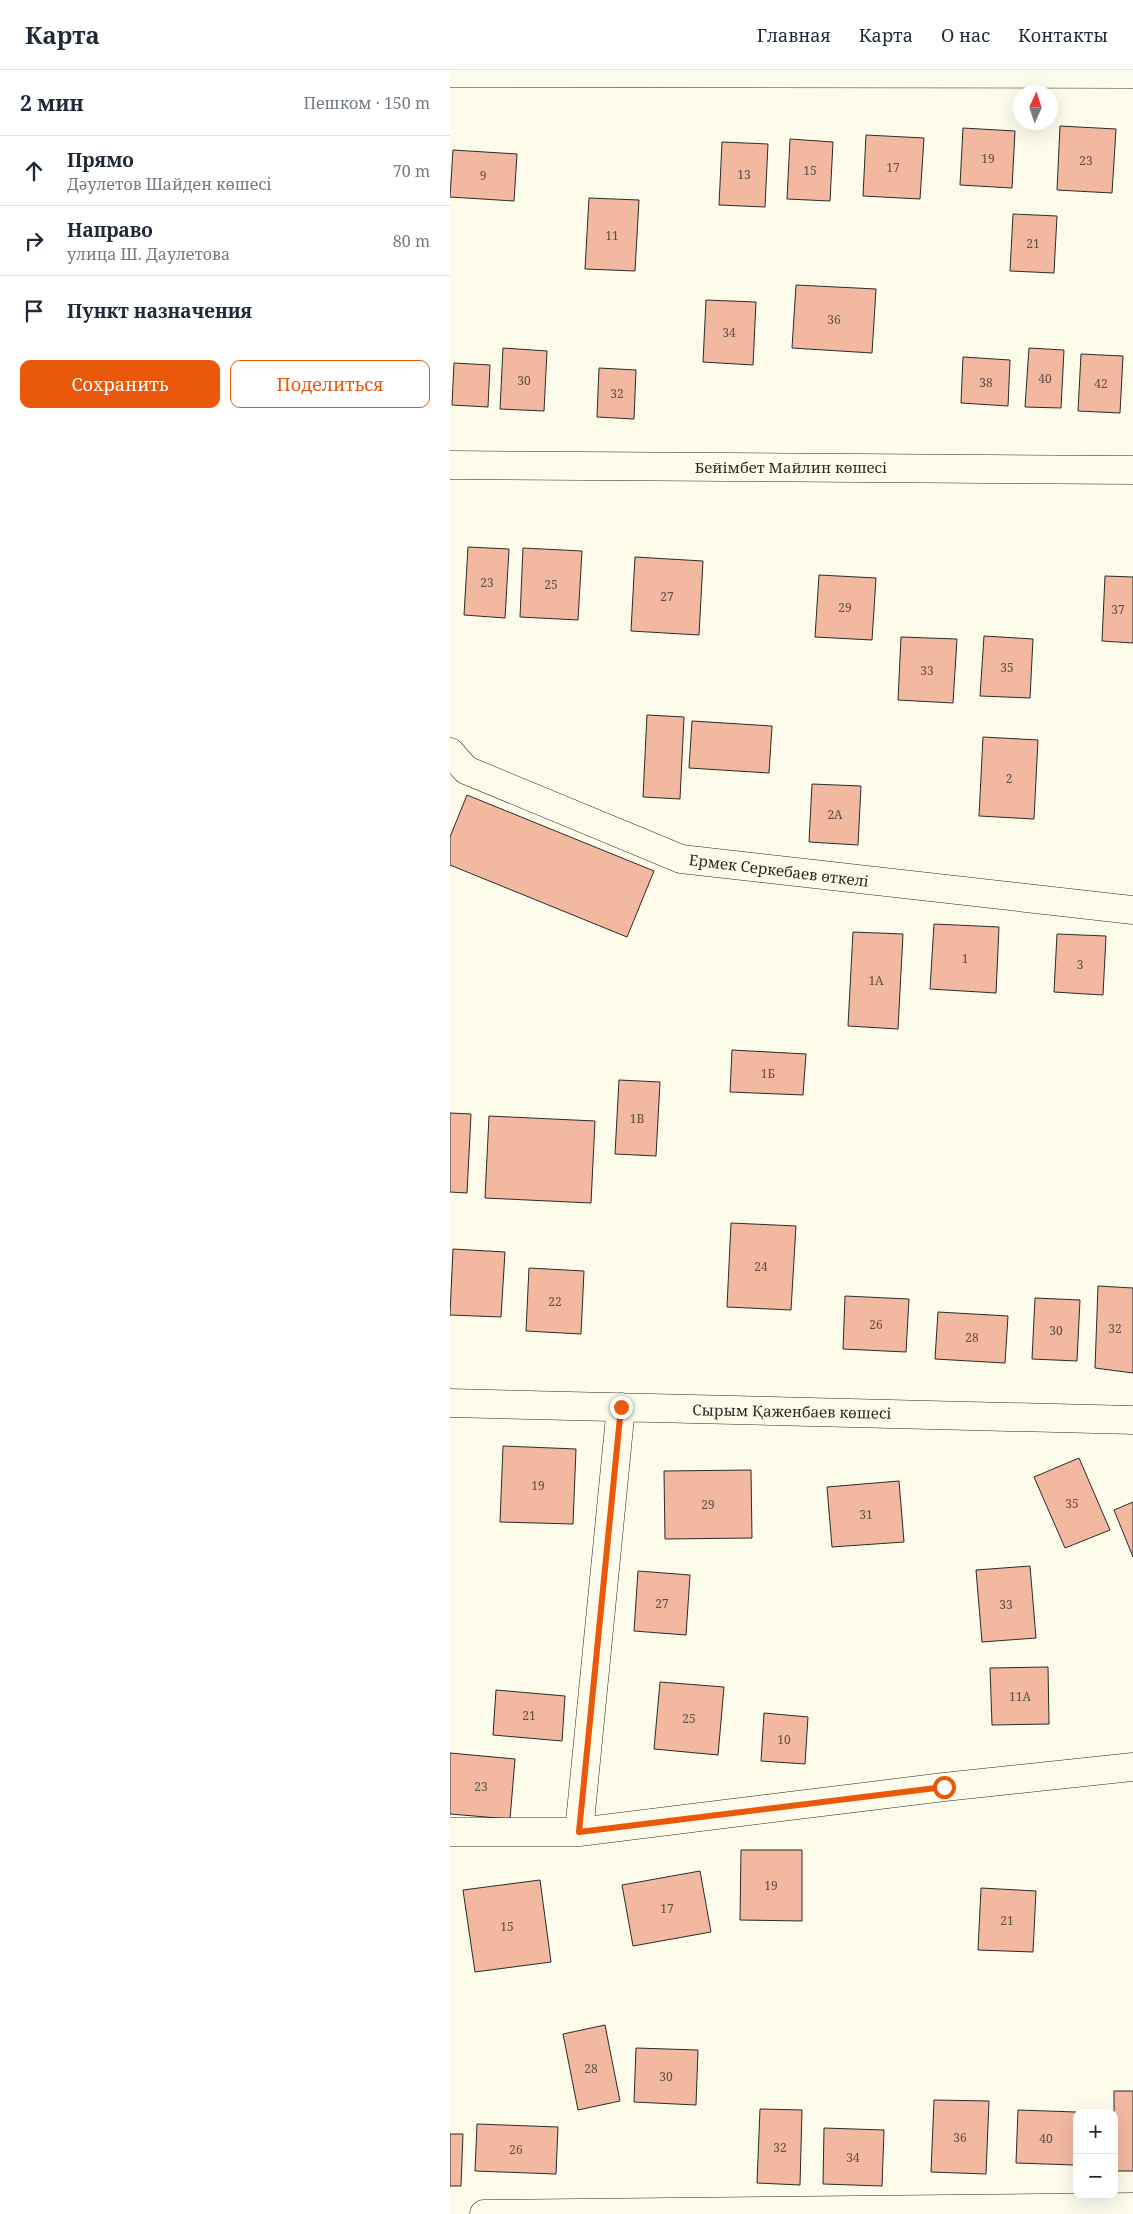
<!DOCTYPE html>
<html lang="ru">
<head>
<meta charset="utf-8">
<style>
  :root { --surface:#fff; --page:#f6f6f7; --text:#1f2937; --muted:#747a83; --line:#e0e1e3; --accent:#ea580c }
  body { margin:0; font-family:"Noto Serif",serif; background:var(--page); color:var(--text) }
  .controls { position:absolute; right:15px; bottom:15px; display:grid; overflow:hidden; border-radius:10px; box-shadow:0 5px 20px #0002 }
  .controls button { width:45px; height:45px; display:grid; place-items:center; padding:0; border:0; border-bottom:1px solid var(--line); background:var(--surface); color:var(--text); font:25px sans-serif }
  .compass { position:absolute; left:563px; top:15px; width:45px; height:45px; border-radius:50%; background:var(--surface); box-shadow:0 5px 20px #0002; rotate:3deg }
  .stop { position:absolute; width:15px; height:15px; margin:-11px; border:4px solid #ea580c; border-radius:50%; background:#fff }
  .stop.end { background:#ea580c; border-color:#fff; box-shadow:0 1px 5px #0008 }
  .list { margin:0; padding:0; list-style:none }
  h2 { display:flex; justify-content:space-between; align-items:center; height:65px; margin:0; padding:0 20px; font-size:21px }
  h2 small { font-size:16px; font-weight:400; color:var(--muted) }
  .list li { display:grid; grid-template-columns:32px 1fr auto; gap:15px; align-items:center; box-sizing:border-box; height:70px; padding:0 20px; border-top:1px solid var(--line) }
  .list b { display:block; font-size:19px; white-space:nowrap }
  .list p { margin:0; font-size:16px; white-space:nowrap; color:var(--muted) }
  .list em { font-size:16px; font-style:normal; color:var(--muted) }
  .actions { display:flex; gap:10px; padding:15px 20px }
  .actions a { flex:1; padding:11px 0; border:1px solid var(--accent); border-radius:10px; text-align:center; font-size:18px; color:var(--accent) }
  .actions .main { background:var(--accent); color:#fff }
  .icon { flex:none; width:28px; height:28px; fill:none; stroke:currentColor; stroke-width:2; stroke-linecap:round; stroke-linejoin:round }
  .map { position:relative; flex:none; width:683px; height:2144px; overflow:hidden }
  header { display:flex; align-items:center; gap:30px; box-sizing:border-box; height:70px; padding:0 25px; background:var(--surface); border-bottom:1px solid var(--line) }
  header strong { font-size:24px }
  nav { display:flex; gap:28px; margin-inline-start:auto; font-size:18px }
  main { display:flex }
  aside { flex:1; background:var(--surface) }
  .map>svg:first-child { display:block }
</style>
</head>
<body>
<header>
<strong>Карта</strong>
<nav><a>Главная</a><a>Карта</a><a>О нас</a><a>Контакты</a></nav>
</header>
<main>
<aside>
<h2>2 мин<small>Пешком · 150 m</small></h2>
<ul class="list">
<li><svg class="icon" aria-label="ahead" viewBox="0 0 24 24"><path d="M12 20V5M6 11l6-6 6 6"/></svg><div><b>Прямо</b><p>Дәулетов Шайден көшесі</p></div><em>70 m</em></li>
<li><svg class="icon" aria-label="right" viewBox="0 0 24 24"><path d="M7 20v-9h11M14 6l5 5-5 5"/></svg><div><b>Направо</b><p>улица Ш. Даулетова</p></div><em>80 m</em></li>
<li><svg class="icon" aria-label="arrive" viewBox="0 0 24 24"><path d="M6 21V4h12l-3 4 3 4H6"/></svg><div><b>Пункт назначения</b></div></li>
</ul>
<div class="actions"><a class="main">Сохранить</a><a>Поделиться</a></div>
</aside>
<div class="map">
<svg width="683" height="2144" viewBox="0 0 683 2144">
  <rect width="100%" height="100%" fill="#fdfbea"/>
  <!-- building -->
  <path fill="#f2b8a0" stroke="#2b2b2b" d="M610 56 666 59 662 123 607 120Z
    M513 58 565 61 562 118 510 115Z
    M416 65 474 68 470 129 413 126Z
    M340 69 383 72 380 131 337 129Z
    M272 72 318 74 315 137 269 135Z
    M3 80 67 84 64 131 0 127Z
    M139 128 189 130 185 201 135 199Z
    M563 144 607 146 604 203 560 201Z
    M346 215 426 219 422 283 342 278Z
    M256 230 306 232 303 295 253 292Z
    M53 278 97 281 94 341 50 339Z
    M579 278 614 280 611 338 575 337Z
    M631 284 673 286 670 343 628 341Z
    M513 287 560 290 558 336 511 333Z
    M4 293 40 295 38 337 2 335Z
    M149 298 186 300 184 349 147 347Z
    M18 477 59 479 55 548 14 545Z
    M73 478 132 481 128 550 70 547Z
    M185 487 253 491 249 565 181 561Z
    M369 505 426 508 422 570 365 567Z
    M655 506 683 507V573L652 571Z
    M534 566 583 569 580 628 530 626Z
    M451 567 507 569 503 633 448 630Z
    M197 645 234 647 230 729 193 727Z
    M242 651 322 656 319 703 239 698Z
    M533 667 588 670 584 749 529 746Z
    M362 714 411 716 408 775 359 772Z
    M17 725 204 801 177 867 0 795V767Z
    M484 854 549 857 546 923 480 919Z
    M403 862 453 864 448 959 398 956Z
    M607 864 656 866 653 925 604 922Z
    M282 980 356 984 353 1025 280 1022Z
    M169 1010 210 1012 206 1086 165 1084Z
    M0 1043 21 1044 17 1123 0 1122Z
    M39 1046 145 1051 141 1133 35 1128Z
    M281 1153 346 1156 341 1240 277 1237Z
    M3 1179 55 1182 51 1247 0 1245Z
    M79 1198 134 1201 131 1264 76 1261Z
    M648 1216 683 1218V1303L645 1298Z
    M395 1226 459 1229 456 1282 393 1279Z
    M585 1228 630 1230 627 1291 582 1289Z
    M488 1242 558 1246 555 1293 485 1289Z
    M53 1376 126 1379 123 1454 50 1452Z
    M629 1388 660 1460 615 1478 584 1407Z
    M301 1400 302 1468 215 1469 214 1401Z
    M449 1411 454 1472 382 1477 377 1417Z
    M683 1432V1487L664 1440Z
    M580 1496 586 1568 532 1572 526 1500Z
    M188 1501 240 1505 236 1565 184 1561Z
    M598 1597 599 1654 542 1655 540 1598Z
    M210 1612 274 1617 268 1685 204 1679Z
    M46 1620 115 1626 112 1671 43 1665Z
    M314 1643 358 1647 355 1694 311 1691Z
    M0 1683 65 1689 60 1749 0 1744Z
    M291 1780H352V1851L290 1850Z
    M250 1801 261 1862 183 1876 172 1815Z
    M90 1810 101 1892 25 1902 13 1820Z
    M531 1818 586 1821 583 1882 528 1880Z
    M155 1955 170 2031 128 2040 113 1964Z
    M186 1978 248 1980 246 2035 184 2032Z
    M664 2021H683V2101H664Z
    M484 2030 539 2031 536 2104 481 2102Z
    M310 2039 352 2040 350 2115 307 2113Z
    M568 2040 626 2042 624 2095 566 2093Z
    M27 2054 108 2057 106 2104 25 2101Z
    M374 2058 434 2060 432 2116 373 2114Z
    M0 2064H13L11 2116H0Z"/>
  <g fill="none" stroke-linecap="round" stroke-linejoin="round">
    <!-- street casing -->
    <g stroke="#2b2b2b" stroke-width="29">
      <path id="street" d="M0 3 683 4
        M0 395 683 400
        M0 682 16 700 231 789 683 840
        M0 1333 683 1350
        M0 1762H129L494 1717 683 1697
        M129 1762 171 1337
        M34 2144 683 2137"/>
    </g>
    <!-- street -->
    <use href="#street" stroke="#fdfbea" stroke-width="28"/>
  </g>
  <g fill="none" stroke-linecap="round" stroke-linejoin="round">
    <!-- route -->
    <path stroke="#ea580c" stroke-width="6" d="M171 1337 129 1762 494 1717"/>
  </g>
  <g text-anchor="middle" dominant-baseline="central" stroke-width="4" stroke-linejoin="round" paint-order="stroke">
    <!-- number labels -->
    <g font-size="12" fill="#5d4e48">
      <text x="538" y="88">19</text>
      <text x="636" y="90">23</text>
      <text x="443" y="97">17</text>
      <text x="360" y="100">15</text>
      <text x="294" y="104">13</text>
      <text x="33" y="105">9</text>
      <text x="162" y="165">11</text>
      <text x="583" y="173">21</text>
      <text x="384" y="249">36</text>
      <text x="279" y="262">34</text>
      <text x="595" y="308">40</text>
      <text x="74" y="310">30</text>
      <text x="536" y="312">38</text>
      <text x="651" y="313">42</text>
      <text x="167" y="323">32</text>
      <text x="37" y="512">23</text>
      <text x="101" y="514">25</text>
      <text x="217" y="526">27</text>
      <text x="395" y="537">29</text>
      <text x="668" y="539">37</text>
      <text x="557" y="597">35</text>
      <text x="477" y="600">33</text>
      <text x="559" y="708">2</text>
      <text x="385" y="744">2А</text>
      <text x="515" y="888">1</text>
      <text x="630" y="894">3</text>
      <text x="426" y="910">1А</text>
      <text x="318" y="1003">1Б</text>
      <text x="187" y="1048">1В</text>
      <text x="311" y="1196">24</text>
      <text x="105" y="1231">22</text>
      <text x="426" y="1254">26</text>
      <text x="665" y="1258">32</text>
      <text x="606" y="1260">30</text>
      <text x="522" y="1267">28</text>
      <text x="88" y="1415">19</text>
      <text x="622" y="1433">35</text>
      <text x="258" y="1434">29</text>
      <text x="416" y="1444">31</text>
      <text x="212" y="1533">27</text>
      <text x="556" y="1534">33</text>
      <text x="570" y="1626">11А</text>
      <text x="79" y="1645">21</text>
      <text x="239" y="1648">25</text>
      <text x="334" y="1669">10</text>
      <text x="31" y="1716">23</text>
      <text x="321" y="1815">19</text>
      <text x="217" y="1838">17</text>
      <text x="557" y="1850">21</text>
      <text x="57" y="1856">15</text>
      <text x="141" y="1998">28</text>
      <text x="216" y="2006">30</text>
      <text x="510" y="2067">36</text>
      <text x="596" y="2068">40</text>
      <text x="330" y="2077">32</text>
      <text x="66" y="2079">26</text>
      <text x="403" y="2087">34</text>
    </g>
    <!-- street labels -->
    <g font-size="15" fill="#2b2b2b" stroke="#fdfbea">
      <text x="341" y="397">Бейімбет Майлин көшесі</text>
      <text transform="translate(329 800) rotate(7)">Ермек Серкебаев өткелі</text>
      <text transform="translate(342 1341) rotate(1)">Сырым Қаженбаев көшесі</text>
    </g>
  </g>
</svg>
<div class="controls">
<button>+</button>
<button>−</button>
</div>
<svg class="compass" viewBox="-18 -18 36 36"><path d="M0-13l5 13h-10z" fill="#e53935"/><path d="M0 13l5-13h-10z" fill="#747a83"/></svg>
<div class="stop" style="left:494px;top:1717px"></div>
<div class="stop end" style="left:171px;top:1337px"></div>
</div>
</main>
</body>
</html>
